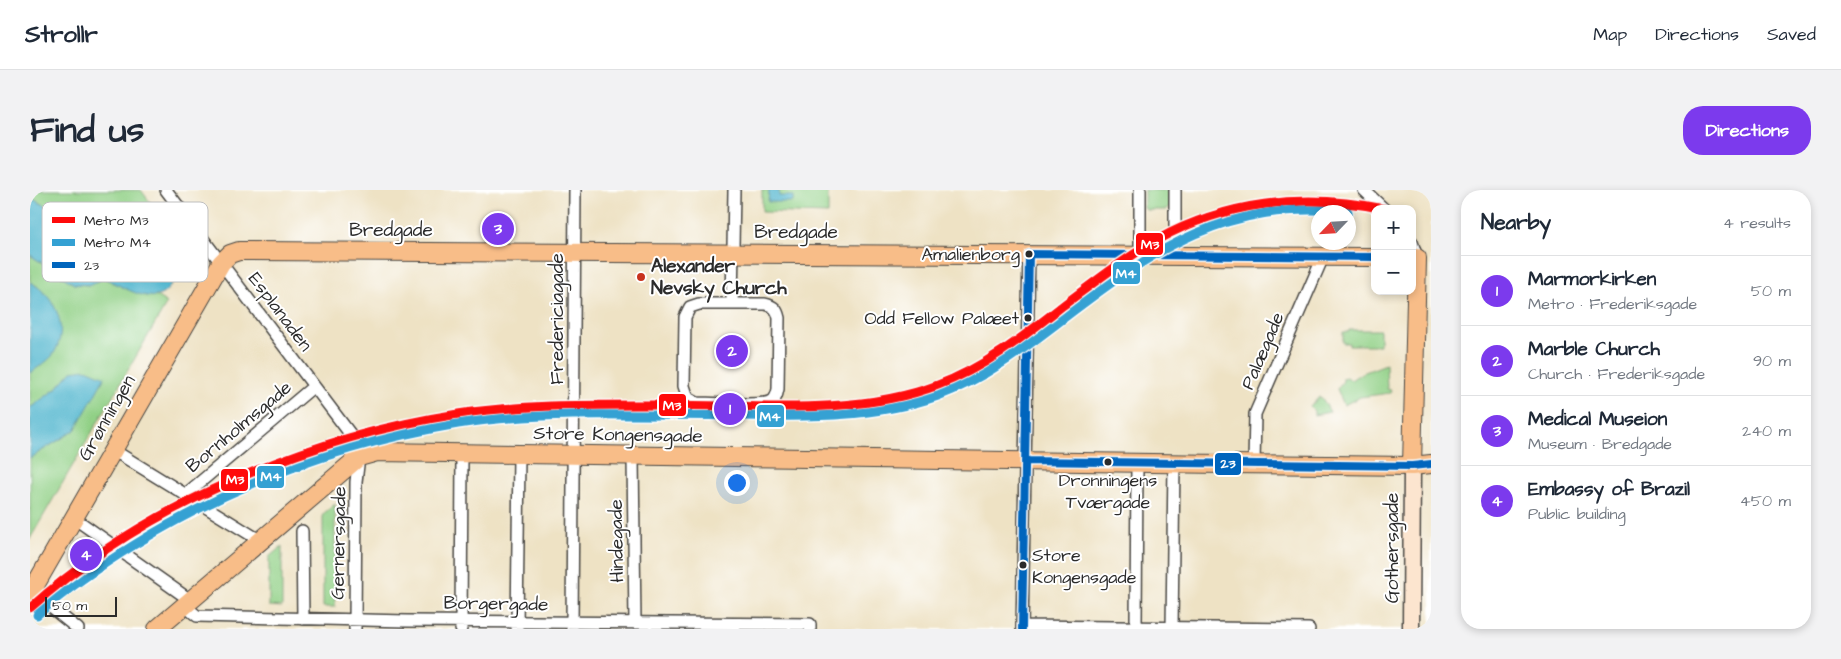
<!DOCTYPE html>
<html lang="en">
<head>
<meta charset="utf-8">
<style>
  :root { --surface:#fff; --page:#f2f2f3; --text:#1f2937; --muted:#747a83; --line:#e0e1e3; --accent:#7c3aed }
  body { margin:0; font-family:"Architects Daughter",sans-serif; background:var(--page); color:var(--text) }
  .controls { position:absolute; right:15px; top:15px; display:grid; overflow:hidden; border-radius:10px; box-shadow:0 2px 8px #0003 }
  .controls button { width:45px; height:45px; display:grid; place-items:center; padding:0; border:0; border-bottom:1px solid var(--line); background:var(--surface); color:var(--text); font:25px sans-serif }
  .compass { position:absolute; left:1281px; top:15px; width:45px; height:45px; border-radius:50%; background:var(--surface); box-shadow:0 2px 8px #0003; rotate:245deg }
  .scale { position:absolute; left:15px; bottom:12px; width:72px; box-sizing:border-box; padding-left:5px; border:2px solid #2b2b2b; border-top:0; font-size:14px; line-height:18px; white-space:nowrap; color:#2b2b2b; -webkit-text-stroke:4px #fff; paint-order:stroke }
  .you { position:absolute; left:706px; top:292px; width:18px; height:18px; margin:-12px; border:4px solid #fff; border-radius:50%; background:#1a73e8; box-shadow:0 0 0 8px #1a73e833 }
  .badge { display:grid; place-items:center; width:32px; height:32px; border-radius:50%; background:var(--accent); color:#fff; font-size:16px; font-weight:700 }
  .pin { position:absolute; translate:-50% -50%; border:2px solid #fff; box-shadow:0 1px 5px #0006 }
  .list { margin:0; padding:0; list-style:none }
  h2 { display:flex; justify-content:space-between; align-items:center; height:65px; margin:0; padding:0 20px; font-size:21px }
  h2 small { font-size:16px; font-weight:400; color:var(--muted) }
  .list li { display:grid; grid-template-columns:32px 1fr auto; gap:15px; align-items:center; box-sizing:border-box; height:70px; padding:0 20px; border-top:1px solid var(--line) }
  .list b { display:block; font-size:19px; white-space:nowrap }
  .list p { margin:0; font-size:16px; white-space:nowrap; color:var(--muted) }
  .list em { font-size:16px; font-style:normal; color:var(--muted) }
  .map { position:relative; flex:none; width:1401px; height:439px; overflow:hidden; border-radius:20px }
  header { display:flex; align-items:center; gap:30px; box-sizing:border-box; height:70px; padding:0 25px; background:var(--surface); border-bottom:1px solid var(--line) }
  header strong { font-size:24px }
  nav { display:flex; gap:28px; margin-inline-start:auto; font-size:18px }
  .intro { display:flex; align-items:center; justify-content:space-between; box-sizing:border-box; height:120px; padding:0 30px }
  h1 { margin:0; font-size:35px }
  .button { padding:12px 22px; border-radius:20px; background:var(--accent); color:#fff; font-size:18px; font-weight:700 }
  main { display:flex; gap:30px; padding:0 30px }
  aside { flex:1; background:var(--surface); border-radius:20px; box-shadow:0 2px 8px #0003 }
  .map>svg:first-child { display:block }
</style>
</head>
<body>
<header>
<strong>Strollr</strong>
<nav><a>Map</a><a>Directions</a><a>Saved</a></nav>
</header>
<div class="intro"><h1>Find us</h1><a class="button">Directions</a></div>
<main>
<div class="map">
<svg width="1401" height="439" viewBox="0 0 1401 439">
  <rect width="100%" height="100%" fill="#fff"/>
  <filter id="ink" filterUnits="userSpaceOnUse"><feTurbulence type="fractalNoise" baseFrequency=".02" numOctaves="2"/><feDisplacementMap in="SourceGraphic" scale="10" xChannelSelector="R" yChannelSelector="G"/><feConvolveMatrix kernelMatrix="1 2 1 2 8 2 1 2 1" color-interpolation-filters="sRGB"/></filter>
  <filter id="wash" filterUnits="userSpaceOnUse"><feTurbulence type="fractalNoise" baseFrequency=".0096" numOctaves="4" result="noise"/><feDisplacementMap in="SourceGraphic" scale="20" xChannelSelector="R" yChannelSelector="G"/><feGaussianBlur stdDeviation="1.12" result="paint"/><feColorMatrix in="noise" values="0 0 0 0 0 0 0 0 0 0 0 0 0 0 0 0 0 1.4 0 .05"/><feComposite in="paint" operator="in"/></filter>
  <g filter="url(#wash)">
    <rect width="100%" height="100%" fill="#eee2c4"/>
    <!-- green -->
    <path fill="#91d086" stroke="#5e7e58" d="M0 0H111L160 66 155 82 0 8Z
      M732 0H798V24L732 22Z
      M1114 0H1141V16L1136 20H1116L1114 17Z
      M0 65 44 94 60 95 74 88 113 105 128 107 137 113 0 349V268L45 240 74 187 42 181 27 198 0 218V183L21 167 7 96 0 92Z
      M1319 140H1350V155H1319V153H1313V142H1319Z
      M1356 174 1357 199 1361 200 1360 203 1330 207 1314 215 1307 199 1313 191V188L1317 187 1321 190 1330 184Z
      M1289 207 1292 208 1300 222 1284 225V221L1280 217Z
      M305 314V417H293V324Z
      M252 356V417L239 416V367Z"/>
    <!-- water -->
    <path fill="#4fb5ce" stroke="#3d707c" d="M739 0H749V6H763V12H738Z
      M0 8 138 74C142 82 145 88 140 96 127 120 92 96 74 88L60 95 44 94 0 65Z
      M0 92C26 106 41 140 22 166 17 172 7 178 0 183Z
      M56 179 75 187 45 240 0 268V218L27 198 42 181Z"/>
  </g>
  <g filter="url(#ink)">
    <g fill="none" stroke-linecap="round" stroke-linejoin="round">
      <!-- street casing -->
      <g stroke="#484642" stroke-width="14">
        <path id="street" d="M136 0 324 249 329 267 326 292 325 439
          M1145 0V66
          M1334 0 1354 19
          M1382 52 1387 68
          M1110 65V0
          M669 114H735C744 116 747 119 749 128L748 199C747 204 746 210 740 212 728 216 682 213 667 213L658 208 654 196 655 127 660 117Z
          M702 114 704 0
          M83 260 231 351
          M603 268 605 433
          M1224 274 1225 224 1293 67
          M156 304 284 196
          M44 328 160 410
          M272 341 273 429
          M2 402 48 439
          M154 415 167 426 377 431 780 434V439
          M992 436 1279 439
          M487 438 489 265
          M431 439 432 264
          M542 439 545 0
          M992 439 999 64
          M1106 439 1107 272
          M1142 439 1144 273"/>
      </g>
      <!-- secondary casing -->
      <g stroke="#484642" stroke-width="19">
        <path id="secondary" d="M1381 439 1382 276"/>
      </g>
      <!-- primary casing -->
      <g stroke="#484642" stroke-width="20">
        <path id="primary" d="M1382 276 1387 68
          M0 404 191 73 200 64 209 61 1345 67
          M127 439 329 267 347 262C692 269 1037 272 1382 276L1401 274"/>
      </g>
      <!-- street -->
      <use href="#street" stroke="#fff" stroke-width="11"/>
      <!-- secondary -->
      <use href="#secondary" stroke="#fce5cf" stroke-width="16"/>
      <!-- primary -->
      <use href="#primary" stroke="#f8bd88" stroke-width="18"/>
      <!-- bus-1 casing -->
      <g stroke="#fff" stroke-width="11">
        <path id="bus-1" d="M995 271 1382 276 1401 274
          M992 439 999 64 1345 67"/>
      </g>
      <!-- bus-1 -->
      <use href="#bus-1" stroke="#0065bd" stroke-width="8"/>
      <!-- metro-1 casing -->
      <g stroke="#fff" stroke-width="12">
        <path id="metro-1" d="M0 418C114 316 278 247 428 224 495 214 564 215 632 215 720 215 825 227 908 195 954 178 993 147 1031 117 1066 91 1101 63 1140 43 1208 10 1281 4 1354 19"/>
      </g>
      <!-- metro-2 casing -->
      <g stroke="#fff" stroke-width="12">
        <path id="metro-2" d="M7 425C37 399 70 376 104 355 203 294 313 253 428 234 484 225 541 224 598 225 636 225 674 225 712 226 778 227 845 228 908 206 955 189 995 158 1034 128 1126 58 1197 9 1318 22"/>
      </g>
      <!-- metro-1 -->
      <use href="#metro-1" stroke="#ff0a0a" stroke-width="9"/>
      <!-- metro-2 -->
      <use href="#metro-2" stroke="#34a1d3" stroke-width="9"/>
    </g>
  </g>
  <!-- markers -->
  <g fill="#2b2b2b" stroke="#fff" stroke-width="2">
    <circle cx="999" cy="64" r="4.5"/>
    <circle cx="998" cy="128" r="4.5"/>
    <circle cx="1078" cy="272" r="4.5"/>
    <circle cx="993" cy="375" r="4.5"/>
  </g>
  <circle fill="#c8321e" stroke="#fff" stroke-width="2" cx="611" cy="87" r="5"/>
  <g text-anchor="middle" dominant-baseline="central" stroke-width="4" stroke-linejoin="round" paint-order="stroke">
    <!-- bus labels -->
    <g font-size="18" fill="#2b2b2b" stroke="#fff" text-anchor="end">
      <text x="990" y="64">Amalienborg</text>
      <text x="989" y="128">Odd Fellow Palæet</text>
      <text x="1078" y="290" text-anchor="middle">Dronningens<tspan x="1078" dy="22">Tværgade</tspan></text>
      <text x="1002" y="365" text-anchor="start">Store<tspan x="1002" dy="22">Kongensgade</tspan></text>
    </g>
    <!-- street labels -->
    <g font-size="19" fill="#2b2b2b" stroke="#fff">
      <text x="361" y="40">Bredgade</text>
      <text x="766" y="42">Bredgade</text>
      <text transform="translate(250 122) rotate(53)">Esplanaden</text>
      <text transform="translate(527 129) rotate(-90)">Fredericiagade</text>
      <text transform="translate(1233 161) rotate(-67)">Palægade</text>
      <text transform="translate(77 228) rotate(-60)">Grønningen</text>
      <text transform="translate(209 237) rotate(-40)">Bornholmsgade</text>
      <text transform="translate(588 245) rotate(1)">Store Kongensgade</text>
      <text transform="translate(587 351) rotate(-91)">Hindegade</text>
      <text transform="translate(309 353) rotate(-89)">Gernersgade</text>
      <text transform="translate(1362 358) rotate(-90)">Gothersgade</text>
      <text transform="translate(466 414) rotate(1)">Borgergade</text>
    </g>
    <!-- poi labels -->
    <g font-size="19" font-weight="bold" fill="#2b2b2b" stroke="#fff" text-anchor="start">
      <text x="621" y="76">Alexander<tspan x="621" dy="22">Nevsky Church</tspan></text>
    </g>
  </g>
  <!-- legend -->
  <rect x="12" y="12" width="166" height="80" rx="8" fill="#fff" stroke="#bfbfbf" stroke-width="1"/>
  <rect x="22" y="27" width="23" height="6" fill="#ff0a0a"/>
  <rect x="22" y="49" width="23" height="7" fill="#34a1d3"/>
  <rect x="22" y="72" width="23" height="6" fill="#0065bd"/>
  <g font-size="14" fill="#2b2b2b">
    <text x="54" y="35">Metro M3</text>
    <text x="54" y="57">Metro M4</text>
    <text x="54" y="80">23</text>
  </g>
  <g stroke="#fff" stroke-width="2">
    <rect x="1105" y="42" width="29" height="24" rx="5" fill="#ff0a0a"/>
    <rect x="1082" y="71" width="29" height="24" rx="5" fill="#34a1d3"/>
    <rect x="628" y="203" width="29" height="24" rx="5" fill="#ff0a0a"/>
    <rect x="726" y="214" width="29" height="24" rx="5" fill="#34a1d3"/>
    <rect x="1184" y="262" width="28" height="24" rx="5" fill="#0065bd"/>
    <rect x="226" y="275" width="29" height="24" rx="5" fill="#34a1d3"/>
    <rect x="190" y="278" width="29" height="24" rx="5" fill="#ff0a0a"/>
  </g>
  <g font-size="14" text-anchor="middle" font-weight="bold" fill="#fff">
    <text x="1120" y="59">M3</text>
    <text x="1096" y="88">M4</text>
    <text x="642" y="220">M3</text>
    <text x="740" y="231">M4</text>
    <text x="1198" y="278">23</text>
    <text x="241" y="291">M4</text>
    <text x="205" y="294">M3</text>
  </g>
</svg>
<div class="controls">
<button>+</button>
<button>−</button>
</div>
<svg class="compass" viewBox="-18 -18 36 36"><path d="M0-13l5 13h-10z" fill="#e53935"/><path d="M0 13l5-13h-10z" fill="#747a83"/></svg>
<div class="scale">50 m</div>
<div class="you"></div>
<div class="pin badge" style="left:700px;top:219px">1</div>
<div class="pin badge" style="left:702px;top:161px">2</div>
<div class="pin badge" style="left:468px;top:39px">3</div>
<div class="pin badge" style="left:56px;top:365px">4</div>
</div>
<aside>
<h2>Nearby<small>4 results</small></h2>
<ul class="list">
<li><span class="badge">1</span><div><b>Marmorkirken</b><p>Metro · Frederiksgade</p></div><em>50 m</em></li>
<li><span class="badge">2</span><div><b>Marble Church</b><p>Church · Frederiksgade</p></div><em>90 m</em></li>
<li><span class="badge">3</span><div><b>Medical Museion</b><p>Museum · Bredgade</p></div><em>240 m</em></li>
<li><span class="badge">4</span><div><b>Embassy of Brazil</b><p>Public building</p></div><em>450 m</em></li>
</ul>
</aside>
</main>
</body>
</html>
